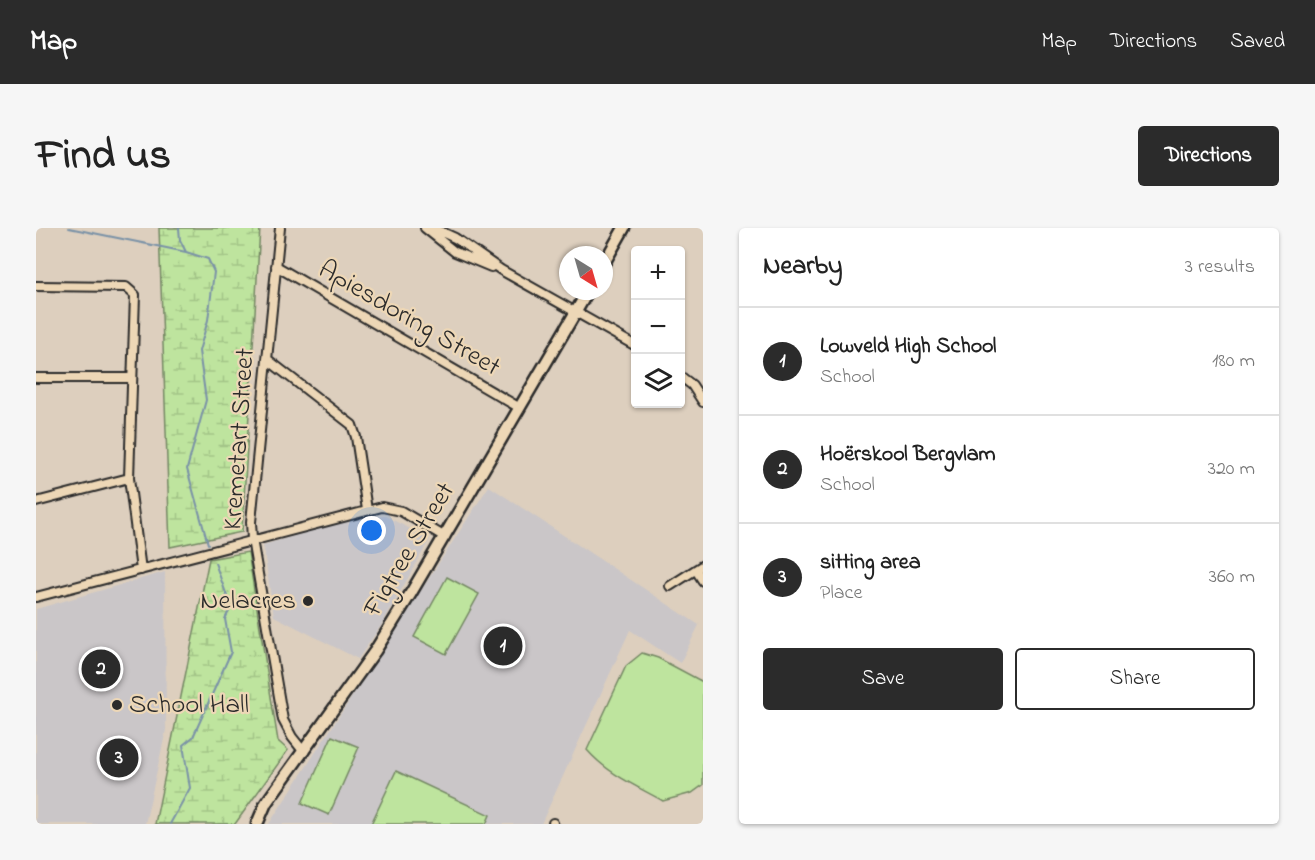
<!DOCTYPE html>
<html lang="en">
<head>
<meta charset="utf-8">
<style>
  :root { --surface:#fff; --page:#f6f6f6; --text:#222; --muted:#767676; --line:#e0e0e0; --accent:#2b2b2b }
  body { margin:0; font-family:"Indie Flower",sans-serif; background:var(--page); color:var(--text) }
  .controls { position:absolute; right:18px; top:18px; display:grid; overflow:hidden; border-radius:6px; box-shadow:0 2px 4px #0004 }
  .controls button { width:54px; height:54px; display:grid; place-items:center; padding:0; border:0; border-bottom:2px solid var(--line); background:var(--surface); color:var(--text); font:30px sans-serif }
  .compass { position:absolute; left:523px; top:18px; width:54px; height:54px; border-radius:50%; background:var(--surface); box-shadow:0 2px 4px #0004; rotate:143deg }
  .you { position:absolute; left:336px; top:303px; width:21px; height:21px; margin:-15px; border:4px solid #fff; border-radius:50%; background:#1a73e8; box-shadow:0 0 0 9px #1a73e833 }
  .badge { display:grid; place-items:center; width:39px; height:39px; border-radius:50%; background:var(--accent); color:#fff; font-size:20px; font-weight:700 }
  .pin { position:absolute; translate:-50% -50%; border:3px solid #fff; box-shadow:0 2px 6px #0006 }
  .list { margin:0; padding:0; list-style:none }
  h2 { display:flex; justify-content:space-between; align-items:center; height:78px; margin:0; padding:0 24px; font-size:26px }
  h2 small { font-size:20px; font-weight:400; color:var(--muted) }
  .list li { display:grid; grid-template-columns:39px 1fr auto; gap:18px; align-items:center; box-sizing:border-box; height:108px; padding:0 24px; border-top:2px solid var(--line) }
  .list b { display:block; font-size:22px; white-space:nowrap }
  .list p { margin:0; font-size:20px; white-space:nowrap; color:var(--muted) }
  .list em { font-size:20px; font-style:normal; color:var(--muted) }
  .actions { display:flex; gap:12px; padding:18px 24px }
  .actions a { flex:1; padding:14px 0; border:2px solid var(--accent); border-radius:6px; text-align:center; font-size:21px; color:var(--accent) }
  .actions .main { background:var(--accent); color:#fff }
  .icon { flex:none; width:33px; height:33px; fill:none; stroke:currentColor; stroke-width:2; stroke-linecap:round; stroke-linejoin:round }
  .map { position:relative; flex:none; width:667px; height:596px; overflow:hidden; border-radius:6px }
  header { display:flex; align-items:center; gap:36px; box-sizing:border-box; height:84px; padding:0 30px; background:var(--accent); color:#fff }
  header strong { font-size:28px }
  nav { display:flex; gap:33px; margin-inline-start:auto; font-size:21px }
  .intro { display:flex; align-items:center; justify-content:space-between; box-sizing:border-box; height:144px; padding:0 36px }
  h1 { margin:0; font-size:42px }
  .button { padding:15px 27px; border-radius:6px; background:var(--accent); color:#fff; font-size:21px; font-weight:700 }
  main { display:flex; gap:36px; padding:0 36px }
  aside { flex:1; background:var(--surface); border-radius:6px; box-shadow:0 2px 4px #0004 }
  .map>svg:first-child { display:block }
</style>
</head>
<body>
<header>
<strong>Map</strong>
<nav><a>Map</a><a>Directions</a><a>Saved</a></nav>
</header>
<div class="intro"><h1>Find us</h1><a class="button">Directions</a></div>
<main>
<div class="map">
<svg width="667" height="596" viewBox="0 0 667 596">
  <defs>
    <pattern id="wetland-marsh" width="20" height="14" patternUnits="userSpaceOnUse" patternTransform="scale(1.5)"><rect width="20" height="14" fill="#bee49e"/><path d="M1 5h8M5 5V1M11 12h8M15 12V8" fill="none" stroke="#a3c488"/></pattern>
  </defs>
  <rect width="100%" height="100%" fill="#ddcfbe"/>
  <filter id="ink" filterUnits="userSpaceOnUse"><feTurbulence type="fractalNoise" baseFrequency=".0167" numOctaves="2"/><feDisplacementMap in="SourceGraphic" scale="12" xChannelSelector="R" yChannelSelector="G"/><feConvolveMatrix kernelMatrix="1 2 1 2 8 2 1 2 1" color-interpolation-filters="sRGB"/></filter>
  <g filter="url(#ink)">
    <!-- built -->
    <path fill="#cac6c8" d="M453 258 663 397 644 435 594 402 505 596H233Z
      M349 288 394 311 345 398 322 431 238 388 227 317 311 292Z
      M129 344 130 502 109 596H0V381Z"/>
    <!-- wetland -->
    <path fill="url(#wetland-marsh)" stroke="#748864" stroke-width="1.5" d="M123 0H224L206 304 134 319Z
      M212 324 242 513 252 522 199 596H119L173 331Z"/>
    <!-- green -->
    <path fill="#bee49e" stroke="#748864" stroke-width="1.5" d="M411 349 443 366 410 426 378 409Z
      M606 425 622 430 667 454V557L656 565 627 573C600 558 572 546 551 522L590 438Z
      M296 508 323 519 293 587 266 575Z
      M360 543 454 587 450 596H335Z"/>
    <g fill="none" stroke-linecap="round" stroke-linejoin="round">
      <!-- stream -->
      <path stroke="#7a92a7" stroke-width="2" d="M33 0 150 24
        M143 0 144 12 150 24 172 31 178 44 172 92 163 123 170 172 151 241 172 316
        M134 596 154 560 147 517 157 509 195 424 189 391 195 379 179 335"/>
      <!-- street casing -->
      <g stroke="#2b2b2b" stroke-width="12">
        <path id="street" d="M244 0 215 294 216 311 247 492 256 509 268 524
          M389 0 419 24 455 39
          M397 0 419 10 465 42 600 118
          M240 38 484 180
          M0 58 90 59 99 67 93 250 105 342
          M231 131 316 197 320 209 331 282
          M644 148 656 157 667 174
          M0 150H94
          M0 274 93 250
          M660 342 667 353
          M634 358 667 337
          M0 369 346 279 365 283 409 309
          M517 596V595"/>
      </g>
      <!-- secondary casing -->
      <g stroke="#2b2b2b" stroke-width="15">
        <path id="secondary" d="M568 35 588 0
          M221 596 230 575 339 423 375 365 552 63"/>
      </g>
      <!-- street -->
      <use href="#street" stroke="#edd7b6" stroke-width="8"/>
      <!-- secondary -->
      <use href="#secondary" stroke="#edd7b6" stroke-width="10"/>
    </g>
  </g>
  <!-- markers -->
  <g fill="#2b2b2b" stroke="#edd7b6" stroke-width="2">
    <circle cx="272" cy="373" r="6"/>
    <circle cx="81" cy="477" r="6"/>
  </g>
  <g text-anchor="middle" dominant-baseline="central" stroke-width="4.5" stroke-linejoin="round" paint-order="stroke">
    <!-- street labels -->
    <g font-size="27" fill="#2b2b2b" stroke="#edd7b6">
      <text transform="translate(373 91) rotate(30)">Apiesdoring Street</text>
      <text transform="translate(204 211) rotate(-86)">Kremetart Street</text>
      <text transform="translate(374 322) rotate(-59)">Figtree Street</text>
    </g>
    <!-- poi labels -->
    <g font-size="27" fill="#2b2b2b" stroke="#edd7b6" text-anchor="end">
      <text x="260" y="373">Nelacres</text>
      <text x="93" y="477" text-anchor="start">School Hall</text>
    </g>
  </g>
</svg>
<div class="controls">
<button>+</button>
<button>−</button>
<button><svg class="icon" aria-label="layers" viewBox="0 0 24 24"><path d="M12 4l9 5-9 5-9-5zM3 14l9 5 9-5"/></svg></button>
</div>
<svg class="compass" viewBox="-18 -18 36 36"><path d="M0-13l5 13h-10z" fill="#e53935"/><path d="M0 13l5-13h-10z" fill="#767676"/></svg>
<div class="you"></div>
<div class="pin badge" style="left:467px;top:418px">1</div>
<div class="pin badge" style="left:65px;top:441px">2</div>
<div class="pin badge" style="left:83px;top:530px">3</div>
</div>
<aside>
<h2>Nearby<small>3 results</small></h2>
<ul class="list">
<li><span class="badge">1</span><div><b>Lowveld High School</b><p>School</p></div><em>180 m</em></li>
<li><span class="badge">2</span><div><b>Hoërskool Bergvlam</b><p>School</p></div><em>320 m</em></li>
<li><span class="badge">3</span><div><b>sitting area</b><p>Place</p></div><em>360 m</em></li>
</ul>
<div class="actions"><a class="main">Save</a><a>Share</a></div>
</aside>
</main>
</body>
</html>
